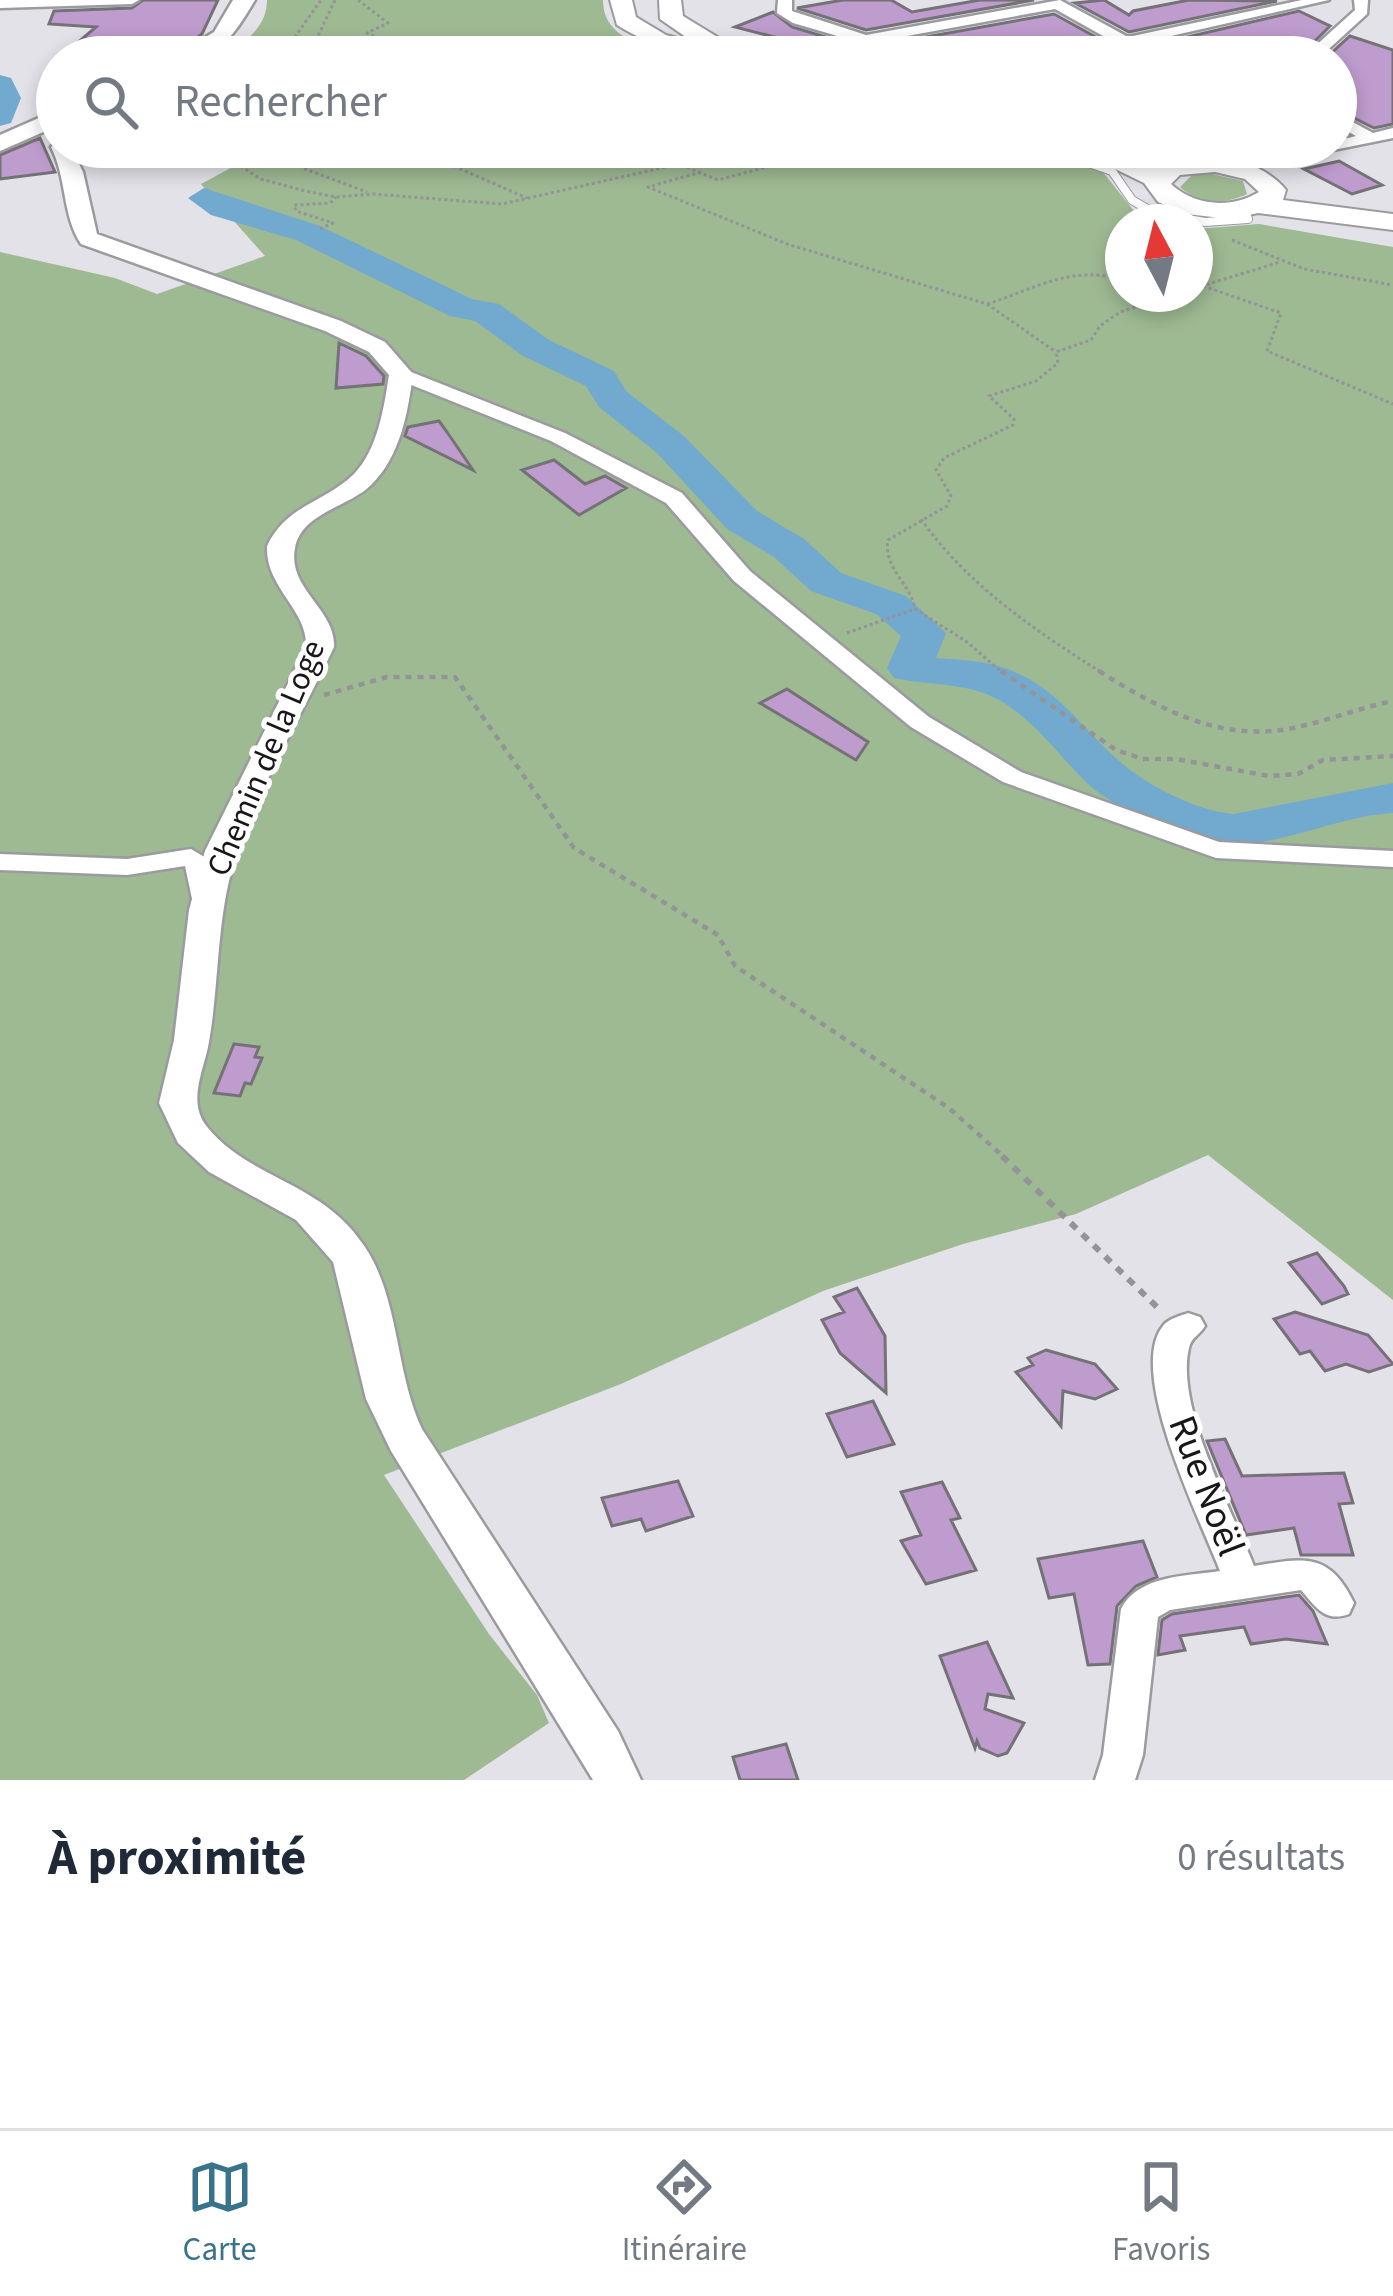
<!DOCTYPE html>
<html lang="fr">
<head>
<meta charset="utf-8">
<style>
  :root { --surface:#fff; --page:#f6f6f7; --text:#1f2937; --muted:#747a83; --line:#e0e1e3; --accent:#38738b }
  body { margin:0; font-family:"Source Sans 3",sans-serif; background:var(--page); color:var(--text) }
  .compass { position:absolute; left:1105px; top:204px; width:108px; height:108px; border-radius:50%; background:var(--surface); box-shadow:0 6px 18px #0003; rotate:353deg }
  .list { margin:0; padding:0; list-style:none }
  h2 { display:flex; justify-content:space-between; align-items:center; height:156px; margin:0; padding:0 48px; font-size:51px }
  h2 small { font-size:39px; font-weight:400; color:var(--muted) }
  .icon { flex:none; width:66px; height:66px; fill:none; stroke:currentColor; stroke-width:2; stroke-linecap:round; stroke-linejoin:round }
  .map { position:relative; flex:none; width:1393px; height:1780px; overflow:hidden }
  .search { position:absolute; background:var(--surface); box-shadow:0 6px 18px #0003; left:36px; right:36px; top:36px; height:132px; display:flex; align-items:center; gap:30px; box-sizing:border-box; padding:0 42px; border-radius:66px; color:var(--muted); font-size:45px }
  .sheet { height:348px; background:var(--surface) }
  nav { display:flex; justify-content:space-around; align-items:center; box-sizing:border-box; height:168px; border-top:3px solid var(--line); background:var(--surface); font-size:33px; color:var(--muted) }
  nav a { display:grid; justify-items:center; gap:6px }
  nav .on { color:var(--accent) }
  .map>svg:first-child { display:block }
</style>
</head>
<body>
<div class="map">
<svg width="1393" height="1780" viewBox="0 0 1393 1780">
  <rect width="100%" height="100%" fill="#e3e2e9"/>
  <!-- green -->
  <path fill="#9eba93" d="M267 0H603C603 41 650 47 682 57H219C242 45 267 29 267 0Z
    M212 147H775L789 154 877 147 910 156 950 147H1030L1102 171 1134 211 1166 222H1123V294H1195V229L1259 224 1393 247V1300L1208 1155 1076 1214 963 1244 823 1291 621 1384 384 1475 489 1634 537 1695 549 1723 464 1780H0V252L115 278 157 294 265 256 201 184 238 164Z
    M1212 174 1243 181 1247 194C1225 205 1198 204 1180 187L1192 175Z"/>
  <g fill="none" stroke-linecap="round" stroke-linejoin="round">
    <!-- river -->
    <path fill="#72a9ce" fill-rule="evenodd" d="M0 75 11 78 21 98 11 123 0 126Z
      M204 188 320 226 472 299 499 304 549 340 614 371 627 392 685 437 757 511 804 539 841 573 906 596 946 633 936 658C964 660 993 661 1019 674 1064 695 1087 735 1124 765 1150 787 1200 812 1234 814L1393 783V813C1333 816 1273 852 1212 843 1181 839 1110 805 1088 784 1058 755 1037 723 1001 701 969 682 930 686 894 678L887 668 901 636 876 614 811 591 774 557 727 529 657 453 599 407 586 386 523 356 475 321 450 316 296 240 211 215 188 198Z"/>
  </g>
  <!-- building -->
  <path fill="#be9cce" stroke="#757277" stroke-width="3" d="M143 0H218L202 34 169 57H61L96 27 49 24 54 11 132 8Z
    M843 0H891L912 12 980 0H1034L866 30 797 8Z
    M1104 0 1129 15 1133 11 1189 0 1277 1 1129 32 1075 3Z
    M1299 11 1330 26 1299 57H1185L1162 47 1136 49Z
    M773 12 792 27 872 51 852 57 735 27Z
    M1054 14 1094 36 992 56 963 45 937 50 915 39Z
    M1350 36 1393 50V124L1374 128 1336 109V57H1327Z
    M40 138 55 172 0 179V155Z
    M1339 161 1382 185 1352 194 1304 169Z
    M339 343 366 356 384 376 383 384 336 388Z
    M439 421 447 432 473 470 405 436 408 427Z
    M554 460 585 484 605 476 626 488 579 515 522 470Z
    M787 689 868 742 856 760 760 703Z
    M234 1044 259 1047 255 1057 262 1058 251 1084 245 1083 240 1096 214 1093Z
    M1317 1253 1344 1286 1348 1294 1322 1304 1289 1263Z
    M857 1288 885 1336 886 1393 840 1353 822 1320 844 1312 834 1297Z
    M1295 1312 1368 1335 1393 1364 1369 1372 1346 1364 1325 1371 1310 1351 1300 1354 1274 1319Z
    M1046 1350 1095 1364 1117 1389 1095 1399 1063 1391 1061 1426 1016 1372 1033 1365 1028 1358Z
    M873 1401 894 1444 847 1457 827 1414Z
    M1225 1439 1242 1476 1344 1473 1353 1503 1339 1504 1353 1555H1301L1294 1528 1246 1535 1207 1441Z
    M678 1481 693 1516 646 1531 641 1519 612 1526 602 1498Z
    M942 1482 960 1518 951 1520 976 1570 926 1584 901 1541 921 1535 901 1492Z
    M1143 1541 1157 1577 1136 1586 1117 1606 1110 1664 1088 1665 1074 1594 1049 1598 1038 1559Z
    M1299 1595 1313 1611 1327 1644 1286 1639 1251 1644 1244 1627 1180 1636 1185 1650 1158 1655 1162 1620 1172 1614Z
    M987 1642 1013 1698 988 1694 985 1709 1024 1723 1007 1753 998 1756 980 1748 977 1741 975 1748 940 1656Z
    M786 1744 798 1780H740L733 1757Z"/>
  <g fill="none" stroke-linecap="round" stroke-linejoin="round">
    <!-- service casing -->
    <g stroke="#9a9a9f" stroke-width="10">
      <path id="service" d="M891 147 914 151 934 147
        M1043 147 1112 171 1132 200 1154 213 1205 222 1248 219 1244 209"/>
    </g>
    <!-- minor casing -->
    <g stroke="#9a9a9f" stroke-width="5">
      <path id="minor" d="M0 0H139L132 4 0 8Z
        M778 0H792V11L866 35 1060 0 1128 37 1302 0H1329L1079 57H1050L1112 41 1055 9 885 40 934 57H909L793 23 777 13Z
        M1354 0H1368L1367 14 1320 57H1303L1355 10Z
        M1336 113 1373 133 1393 128V138L1229 171 1221 166 1305 147H1336V141L1356 136 1336 125Z
        M401 368 565 433 682 493 750 571 929 717 1021 772 1219 842 1393 851V867L1216 858 1003 782 911 727 734 581 666 503 551 441 394 378V370Z
        M191 849 211 861 219 907 215 913H195L185 866 127 875 0 870V854L127 859Z
        M1188 1313 1200 1317 1205 1326C1199 1336 1191 1337 1189 1348 1175 1407 1232 1510 1254 1566 1304 1558 1329 1551 1354 1603L1349 1614C1325 1623 1316 1607 1301 1590L1170 1610 1158 1617 1143 1755 1135 1780H1095L1103 1755 1121 1609C1138 1575 1187 1576 1220 1571 1201 1521 1126 1372 1163 1326 1168 1319 1180 1316 1188 1313Z"/>
    </g>
    <!-- tertiary casing -->
    <g stroke="#9a9a9f" stroke-width="5">
      <path id="tertiary" d="M57 142V147H71L83 172 97 234 341 321 385 342 413 374C408 413 400 457 371 485 349 507 301 513 295 548 287 589 336 609 334 647 304 711 259 786 237 853 216 914 220 979 209 1042 204 1071 186 1102 208 1128 251 1180 322 1181 365 1247 400 1300 395 1372 422 1429L618 1731 641 1780H593L391 1451 366 1399 333 1262 296 1220 209 1172 178 1143 159 1103 174 1040 189 910 205 851 306 647C308 610 265 588 267 546 286 505 324 503 354 474 378 449 384 407 389 375L369 352 325 331 81 244C62 215 67 178 51 147Z"/>
    </g>
    <!-- secondary casing -->
    <g stroke="#9a9a9f" stroke-width="5">
      <path id="secondary" d="M233 0H255C231 39 222 57 173 57L214 32Z
        M57 110V126L0 151V135Z"/>
    </g>
    <!-- primary casing -->
    <g stroke="#9a9a9f" stroke-width="4">
      <path id="primary" d="M610 0H632L636 17 666 35 693 42 660 19 659 0H681L683 16 719 38 775 52 779 57C716 57 675 61 617 25Z
        M1070 147H1105L1156 168C1192 142 1260 157 1286 190L1283 200 1393 214V230L1258 213 1230 219 1186 214 1158 202 1144 183ZM1215 172 1245 179 1259 192C1231 209 1195 206 1171 184L1180 175Z"/>
    </g>
    <!-- path-far2 -->
    <path stroke="#939398" stroke-width="3" stroke-dasharray="3 3" stroke-linecap="butt" d="M358 0 388 23 367 33 418 57
      M281 57 321 0
      M308 57 335 0
      M180 147 232 163
      M210 147 261 179 305 191 336 197 373 194 502 204 679 164
      M268 147 305 169 367 192
      M410 147 527 198
      M637 147 718 180 808 156 874 149
      M701 172 648 187 787 244 987 304 1056 352
      M320 229 333 223 296 211 294 205 330 203 336 197
      M1232 240 1304 269 1393 285
      M1203 286 1281 313 1267 351 1393 404
      M1195 288 1280 262
      M987 304C1035 289 1072 264 1123 280
      M921 519C967 585 1037 632 1104 674
      M847 633 915 609
      M1004 674 967 642 915 609C911 584 883 568 888 540L947 506 951 496 936 470 944 458 1013 425 1014 419 989 396 1036 381 1058 363 1056 352 1091 340 1100 326 1120 312 1175 294"/>
    <!-- path-far1 -->
    <path stroke="#939398" stroke-width="4.5" stroke-dasharray="6 6" stroke-linecap="butt" d="M1001 671 1116 750 1143 759H1176L1269 776 1298 774 1323 760 1393 756
      M1099 671C1159 709 1221 743 1293 728 1327 721 1359 708 1393 701
      M324 695 387 677H455L574 848 718 935 735 966 949 1108 1006 1159"/>
    <!-- path -->
    <path stroke="#939398" stroke-width="6" stroke-dasharray="8 8" stroke-linecap="butt" d="M1002 1156 1158 1308"/>
    <!-- service -->
    <use href="#service" stroke="#fff" stroke-width="8"/>
    <!-- minor -->
    <use href="#minor" fill="#fff" fill-rule="evenodd"/>
    <!-- tertiary -->
    <use href="#tertiary" fill="#fff" fill-rule="evenodd"/>
    <!-- secondary -->
    <use href="#secondary" fill="#fff" fill-rule="evenodd"/>
    <!-- primary -->
    <use href="#primary" fill="#fff" fill-rule="evenodd"/>
  </g>
  <g text-anchor="middle" dominant-baseline="central" stroke-width="10" stroke-linejoin="round" paint-order="stroke">
    <!-- street labels -->
    <g font-size="33" fill="#171719" stroke="#fff">
      <text transform="translate(266 758) rotate(-67)">Chemin de la Loge</text>
    </g>
    <!-- near-street labels -->
    <g font-size="39" fill="#171719" stroke="#fff">
      <text transform="translate(1206 1486) rotate(69)">Rue Noël</text>
    </g>
  </g>
</svg>
<svg class="compass" viewBox="-18 -18 36 36"><path d="M0-13l5 13h-10z" fill="#e53935"/><path d="M0 13l5-13h-10z" fill="#747a83"/></svg>
<div class="search"><svg class="icon" aria-label="search" viewBox="0 0 24 24"><circle cx="10" cy="10" r="6"/><path d="M15 15l6 6"/></svg>Rechercher</div>
</div>
<section class="sheet">
<h2>À proximité<small>0 résultats</small></h2>
<ul class="list">
</ul>
</section>
<nav>
<a class="on"><svg class="icon" aria-label="map" viewBox="0 0 24 24"><path d="M3 6l6-2 6 2 6-2v14l-6 2-6-2-6 2zM9 4v14M15 6v14"/></svg>Carte</a>
<a><svg class="icon" aria-label="directions" viewBox="0 0 24 24"><path d="M12 3l9 9-9 9-9-9zM9 14v-3h6M13 9l2 2-2 2"/></svg>Itinéraire</a>
<a><svg class="icon" aria-label="saved" viewBox="0 0 24 24"><path d="M7 4h10v16l-5-4-5 4z"/></svg>Favoris</a>
</nav>
</body>
</html>
